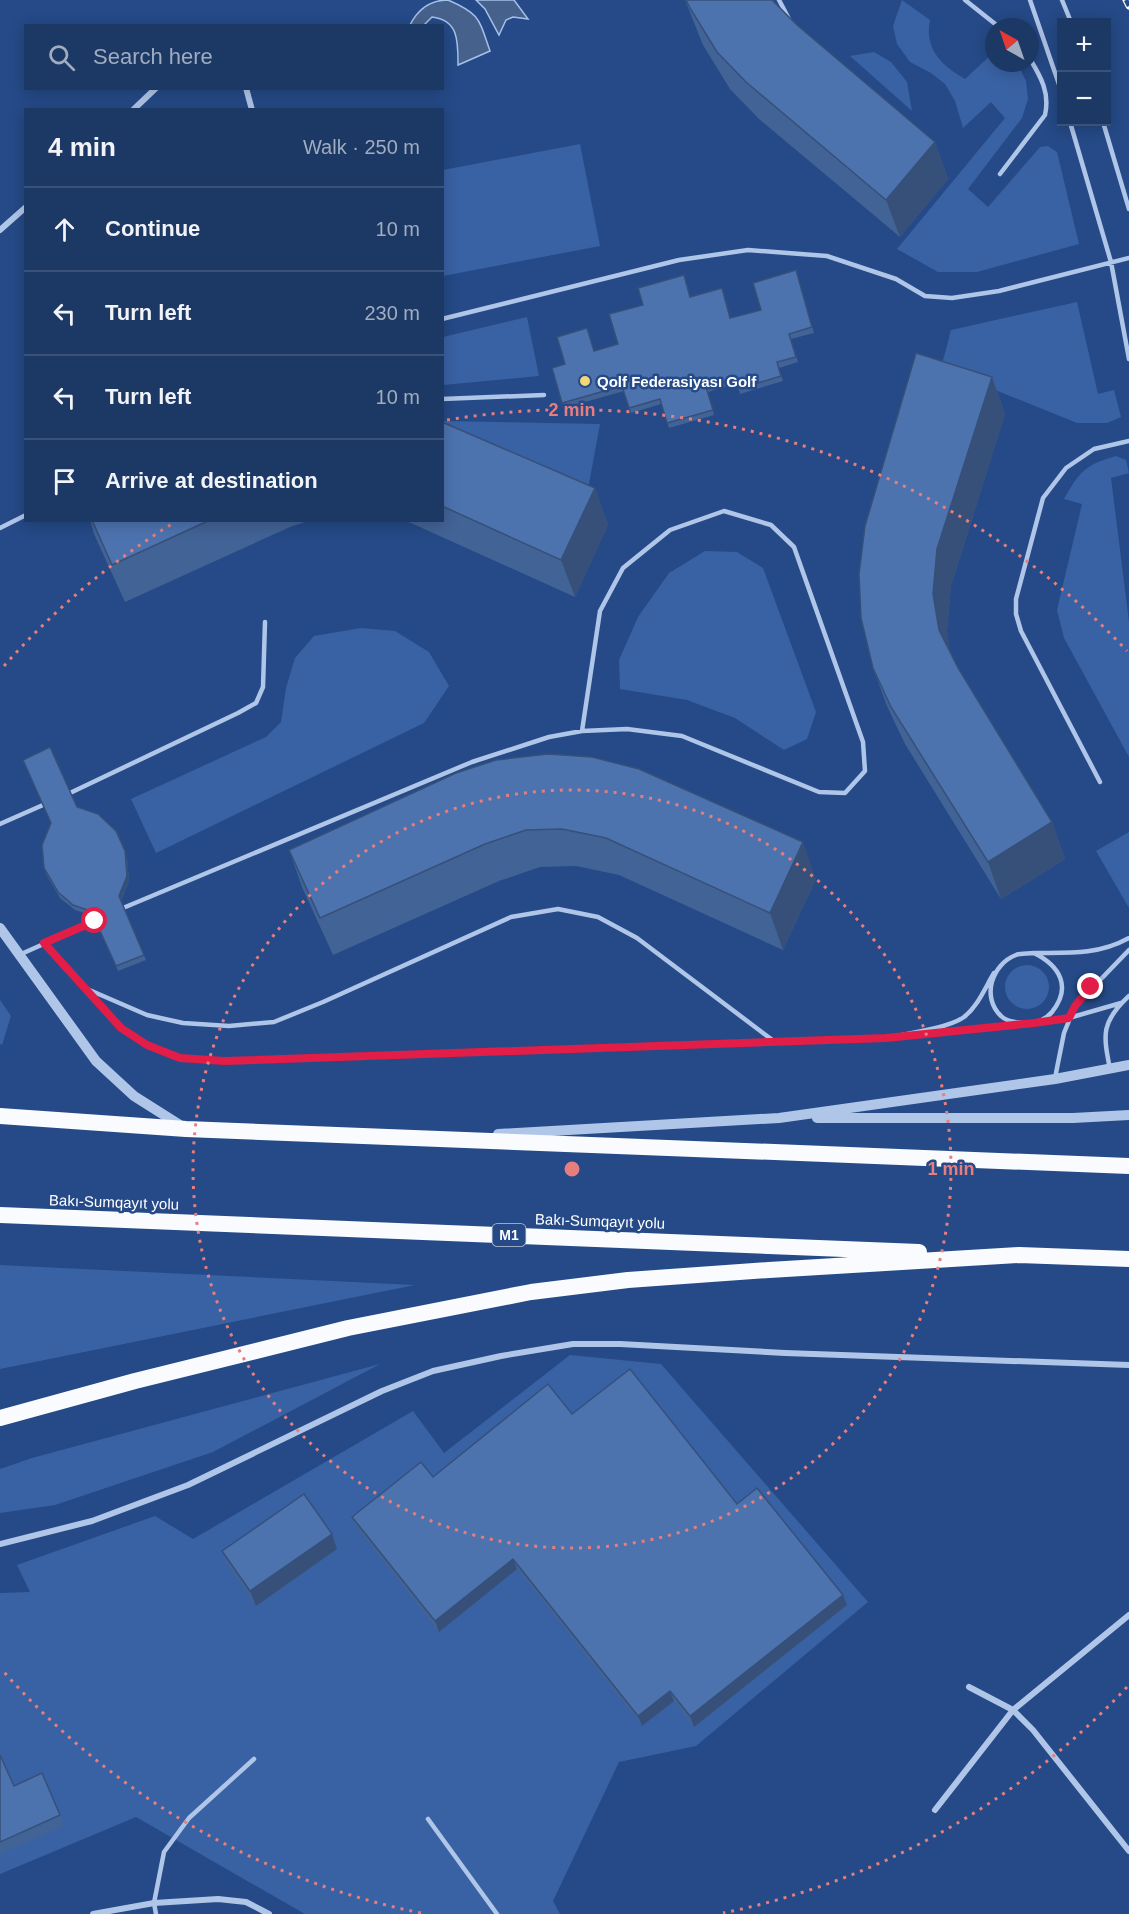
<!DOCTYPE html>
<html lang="en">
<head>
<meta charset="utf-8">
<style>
  :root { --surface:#1c3865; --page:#29436e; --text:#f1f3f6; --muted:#a0acbf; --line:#3a5279 }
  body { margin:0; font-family:Arial,sans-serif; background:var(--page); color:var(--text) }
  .controls { position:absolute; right:18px; top:18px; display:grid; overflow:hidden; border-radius:0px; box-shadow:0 3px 15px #0003 }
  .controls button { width:54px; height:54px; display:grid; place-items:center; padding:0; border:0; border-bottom:2px solid var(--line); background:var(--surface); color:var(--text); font:30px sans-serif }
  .compass { position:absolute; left:985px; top:18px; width:54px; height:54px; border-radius:50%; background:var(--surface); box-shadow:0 3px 15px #0003; rotate:320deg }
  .stop { position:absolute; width:18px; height:18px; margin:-14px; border:4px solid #e11d48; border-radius:50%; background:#fff }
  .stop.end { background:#e11d48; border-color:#fff; box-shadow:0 2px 6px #0008 }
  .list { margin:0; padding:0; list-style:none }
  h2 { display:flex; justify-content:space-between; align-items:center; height:78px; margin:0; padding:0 24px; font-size:26px }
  h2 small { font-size:20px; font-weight:400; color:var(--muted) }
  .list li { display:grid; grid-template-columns:39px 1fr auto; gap:18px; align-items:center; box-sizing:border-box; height:84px; padding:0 24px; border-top:2px solid var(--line) }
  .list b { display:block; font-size:22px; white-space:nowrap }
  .list em { font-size:20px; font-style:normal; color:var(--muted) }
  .icon { flex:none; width:33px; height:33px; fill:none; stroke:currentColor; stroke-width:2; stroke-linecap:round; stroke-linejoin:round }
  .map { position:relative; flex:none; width:1129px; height:1914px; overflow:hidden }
  .search { position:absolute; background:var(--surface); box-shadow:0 3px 15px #0003; left:24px; top:24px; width:420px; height:66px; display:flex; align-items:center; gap:15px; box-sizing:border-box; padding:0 21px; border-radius:0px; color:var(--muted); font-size:22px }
  .panel { position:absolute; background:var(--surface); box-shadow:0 3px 15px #0003; left:24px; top:108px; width:420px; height:414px; border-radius:0px }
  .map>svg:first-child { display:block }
</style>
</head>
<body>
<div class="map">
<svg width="1129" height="1914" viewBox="0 0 1129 1914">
  <rect width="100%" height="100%" fill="#254a87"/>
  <!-- green -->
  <path fill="#3962a4" d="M902 0 930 20C924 49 942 66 965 79L994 52V63H1017L1026 81 1028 99 1022 118 968 189 988 207 1040 147 1048 146 1057 152 1079 244 977 272H938L897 249 1005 118 991 102 963 128 955 101 945 84 931 73 910 62 897 44 893 26Z
    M874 52 891 62 907 82 912 111 850 56Z
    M580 144 600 246 443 276V170Z
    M1077 302 1098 394 1114 390 1121 417 1107 423H1077L941 368 951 330Z
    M527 317 539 376 443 385V337Z
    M442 421 600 424 588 489 443 436Z
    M1116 456 1126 460 1129 473 1111 478 1129 622V757L1064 638 1057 610 1082 504 1064 499C1080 471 1085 465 1116 456Z
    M705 551 737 552 763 568 816 712 807 739 784 750 735 718 687 700 620 689 619 660 638 617 669 573Z
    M361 628 395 631 429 652 449 686 424 723 156 853 131 799 266 737 281 722 286 688 295 658 314 636Z
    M1129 832V908L1096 851Z
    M1005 987a22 22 0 1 1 44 0a22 22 0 1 1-44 0Z
    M0 1000 11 1016 2 1045 0 1044Z
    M0 1265 415 1285 0 1369Z
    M570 1355 661 1364 868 1602 696 1746 619 1762 553 1901 560 1914H305L136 1817 0 1874V1593L30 1592 17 1565 155 1516 193 1539 413 1411 444 1453Z
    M380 1364 213 1452 55 1505 0 1513V1469L32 1458Z"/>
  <!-- water -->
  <path fill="#47618d" stroke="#a5c0e9" stroke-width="1.5" d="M448 0C481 14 479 20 490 51L458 65C458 42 459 20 432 17L424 25H410C418 9 430 0 448 0Z
    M476 0H514L528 19 513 17 506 20 499 35 485 9Z"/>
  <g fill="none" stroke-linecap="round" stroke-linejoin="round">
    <!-- service -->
    <path stroke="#b0c6e9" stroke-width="4.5" d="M779 0 789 19
      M965 0 999 27
      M1030 0 1062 93
      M1062 0 1071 22
      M1070 122 1111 262 1129 359
      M1103 122 1129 209
      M1000 174 1045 115C1050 93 1041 77 1030 59
      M442 319 679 260 748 250 827 256 896 279 925 296 952 298 999 291 1129 258
      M442 399 544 395
      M0 528 26 515
      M1100 782 1021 631 1016 614V599L1043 498 1066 468 1094 449 1129 441
      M70 793 238 713 256 703 263 687 265 622
      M0 824 43 805
      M123 908 472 762 549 737 582 731 627 729 682 736 819 792 845 793 865 771 863 742 794 547 771 525 724 511 670 530 623 568 600 611 582 731
      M44 943 121 1028 147 1045 180 1058 224 1061 886 1038
      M1034 953C1060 966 1072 987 1052 1012 1046 1019 1037 1023 1027 1023 1020 1023 1007 1022 1001 1016 981 997 992 964 1016 955 1021 953 1028 954 1034 953Z
      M1035 953C1068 953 1099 955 1129 938
      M19 955 95 921
      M994 973C985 988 978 1006 964 1017 949 1028 906 1034 886 1038L1034 1023 1069 1018 1121 1003
      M87 989 147 1015 183 1023 229 1026 274 1022 323 1002 511 917 558 909 598 917 637 938 775 1042
      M1110 1069C1103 1034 1101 1022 1129 996
      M1055 1078 1064 1033 1075 1006 1129 950
      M428 1819 497 1914
      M156 1914 154 1903 164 1852 189 1818 254 1759"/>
    <!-- minor -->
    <path stroke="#b0c6e9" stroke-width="6" d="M246 88 252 110
      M133 110 156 88
      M0 230 26 207
      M0 1544 92 1521 188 1485 382 1391 433 1371 501 1356 573 1344H620L785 1353 1129 1365
      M969 1687 1013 1710 1033 1730 1129 1851
      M935 1810 1013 1710 1129 1615
      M93 1914 154 1903 218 1899 246 1902 269 1914"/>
    <!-- tertiary -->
    <path stroke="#b0c6e9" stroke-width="10" d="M0 928 96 1061 134 1096 183 1127
      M817 1118H1073L1129 1115
      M498 1134 779 1118 1055 1079 1129 1065"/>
    <!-- trunk -->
    <path stroke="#f9fbfe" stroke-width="16" d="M0 1116 186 1129 1129 1166
      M0 1215 919 1252
      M0 1418 135 1381 348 1328 531 1292 628 1280 769 1270 1019 1255 1129 1259"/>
    <!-- rail casing -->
    <g stroke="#fff" stroke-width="7">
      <path id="rail" d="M1126 0 1129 6"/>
    </g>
    <!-- rail -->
    <use href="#rail" stroke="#254a87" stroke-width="4.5" stroke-dasharray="14" stroke-linecap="butt"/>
  </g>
  <!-- wall -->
  <path fill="#426396" d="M685 0H772L797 25 935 142 948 179 900 237 759 119 730 89 703 45Z
    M796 270 814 333 791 339 798 362 779 368 783 381 740 394 737 383 708 392 714 415 669 428 661 404 631 413 624 391 564 408 562 403 565 364 594 351 618 344 691 297 731 318 761 310Z
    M992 377 1005 414 951 586 947 631 950 653 958 668 1052 822 1065 859 1001 899 905 744 887 706 873 668Z
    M442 422 595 488 608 525 575 597 411 523 402 520H442Z
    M90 520H311L290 527 125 602 94 534Z
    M456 773 816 879 783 950 619 875 576 866 540 867 499 881 333 955 302 887 289 850Z
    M77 807 127 857 129 881 121 901 146 960 118 971 93 916 75 910 60 898 46 874 44 868Z
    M572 1414 737 1504 847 1605 694 1727 674 1701 642 1726 517 1569 439 1632 356 1527 352 1517 433 1477Z
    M332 1534 337 1549 256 1606 228 1566 222 1551Z
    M0 1755 14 1786 60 1815 64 1826 0 1854Z"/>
  <!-- shaded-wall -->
  <path fill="#36507a" d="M935 142 948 179 900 237 886 200Z
    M992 377 1005 414 951 586 947 631 953 667 939 630 933 594 937 549Z
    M595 488 608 525 575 597 561 560Z
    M1052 822 1065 859 1001 899 988 862Z
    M803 842 816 879 783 950 770 913Z
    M125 851 127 857 129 881 120 902 119 896Z
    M332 1534 337 1549 256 1606 250 1591Z
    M513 1559 517 1569 439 1632 435 1621Z
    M843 1595 847 1605 694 1727 690 1716Z
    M670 1691 674 1701 642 1726 638 1716Z"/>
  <!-- building -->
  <path fill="#4d73af" stroke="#36507a" stroke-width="1.5" d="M686 0H772L797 25 935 142 886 200 746 82 717 52 690 8Z
    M796 270 812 327 789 334 796 357 777 362 781 376 738 389 735 378 706 387 713 410 667 423 660 399 629 408 622 386 562 403 552 368 565 364 557 337 587 328 594 351 618 344 609 314 643 305 638 288 684 275 690 297 722 288 730 318 761 310 753 283Z
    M916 353 992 377 937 549 933 594 939 630 958 668 1052 822 988 862 891 707 873 668 861 618 859 574 865 526Z
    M442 422 595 488 561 560 442 506Z
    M92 520H210L112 565Z
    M50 747 77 807 98 814 116 831 125 851 127 876 119 896 144 955 116 966 91 911 73 905 58 892 44 868 42 845 51 823 23 760Z
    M548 754 592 757 639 769 803 842 770 913 606 838 562 829 526 830 485 844 320 918 289 850 456 773 496 760Z
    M630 1369 737 1504 757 1488 843 1595 690 1716 670 1691 638 1716 513 1559 435 1621 352 1517 421 1462 433 1477 548 1384 572 1414Z
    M304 1494 332 1534 250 1591 222 1551Z
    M0 1755 14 1786 42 1773 60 1815 0 1842Z"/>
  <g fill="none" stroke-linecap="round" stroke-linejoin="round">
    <!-- route -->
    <path stroke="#e11d48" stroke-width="8" d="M95 921 44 943 121 1028 147 1045 180 1058 224 1061 886 1038 1034 1023 1069 1018 1075 1006 1091 987"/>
  </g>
  <!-- distance rings -->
  <g fill="none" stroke="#e67e7e" stroke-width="3" stroke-dasharray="3 6">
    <circle cx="572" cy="1169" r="379"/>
    <path d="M1127 1687A759 759 0 0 1 723 1913M421 1913A759 759 0 0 1 4 1672M4 666A759 759 0 0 1 175 522M447 420A759 759 0 0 1 1127 651"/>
  </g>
  <!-- markers -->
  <circle fill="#f3d675" stroke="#254a87" stroke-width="2" cx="585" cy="381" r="6"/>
  <g text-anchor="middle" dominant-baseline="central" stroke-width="5" stroke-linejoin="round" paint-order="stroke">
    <!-- shield labels -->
    <rect fill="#254a87" stroke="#bec9db" stroke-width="1.5" x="492.5" y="1224" width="33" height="22" rx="4.5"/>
    <g font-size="14" font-weight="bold" fill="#fff">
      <text x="509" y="1235">M1</text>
    </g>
    <!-- poi labels -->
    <g font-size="15" font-weight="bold" fill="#fff" stroke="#254a87" text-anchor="start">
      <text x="597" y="381">Qolf Federasiyası Golf</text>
    </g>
    <!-- street labels -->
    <g font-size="15" fill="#fff" stroke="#254a87">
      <text transform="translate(114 1202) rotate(2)">Bakı-Sumqayıt yolu</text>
      <text transform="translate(600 1221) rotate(2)">Bakı-Sumqayıt yolu</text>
    </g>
  </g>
  <circle cx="572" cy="1169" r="9" fill="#e67e7e" stroke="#254a87" stroke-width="3"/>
  <g font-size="18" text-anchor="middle" font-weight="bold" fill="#e67e7e" stroke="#254a87" stroke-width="5" stroke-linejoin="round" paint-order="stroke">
    <text x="572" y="416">2 min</text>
    <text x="951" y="1175">1 min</text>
  </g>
</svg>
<div class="controls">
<button>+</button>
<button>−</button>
</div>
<svg class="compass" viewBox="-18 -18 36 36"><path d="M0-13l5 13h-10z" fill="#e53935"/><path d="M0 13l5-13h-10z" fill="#a0acbf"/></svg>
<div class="stop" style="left:95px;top:921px"></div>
<div class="stop end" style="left:1091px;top:987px"></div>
<div class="search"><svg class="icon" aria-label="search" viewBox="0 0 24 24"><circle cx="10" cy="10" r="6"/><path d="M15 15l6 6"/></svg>Search here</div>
<section class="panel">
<h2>4 min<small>Walk · 250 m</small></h2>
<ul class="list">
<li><svg class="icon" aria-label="ahead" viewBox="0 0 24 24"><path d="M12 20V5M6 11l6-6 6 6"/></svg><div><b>Continue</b></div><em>10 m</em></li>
<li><svg class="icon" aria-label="left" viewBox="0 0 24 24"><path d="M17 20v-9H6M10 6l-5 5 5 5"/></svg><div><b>Turn left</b></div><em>230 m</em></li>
<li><svg class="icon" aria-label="left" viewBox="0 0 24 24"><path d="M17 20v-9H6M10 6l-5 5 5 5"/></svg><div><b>Turn left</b></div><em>10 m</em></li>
<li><svg class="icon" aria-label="arrive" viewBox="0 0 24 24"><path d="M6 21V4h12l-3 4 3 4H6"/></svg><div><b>Arrive at destination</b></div></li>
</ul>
</section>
</div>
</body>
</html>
